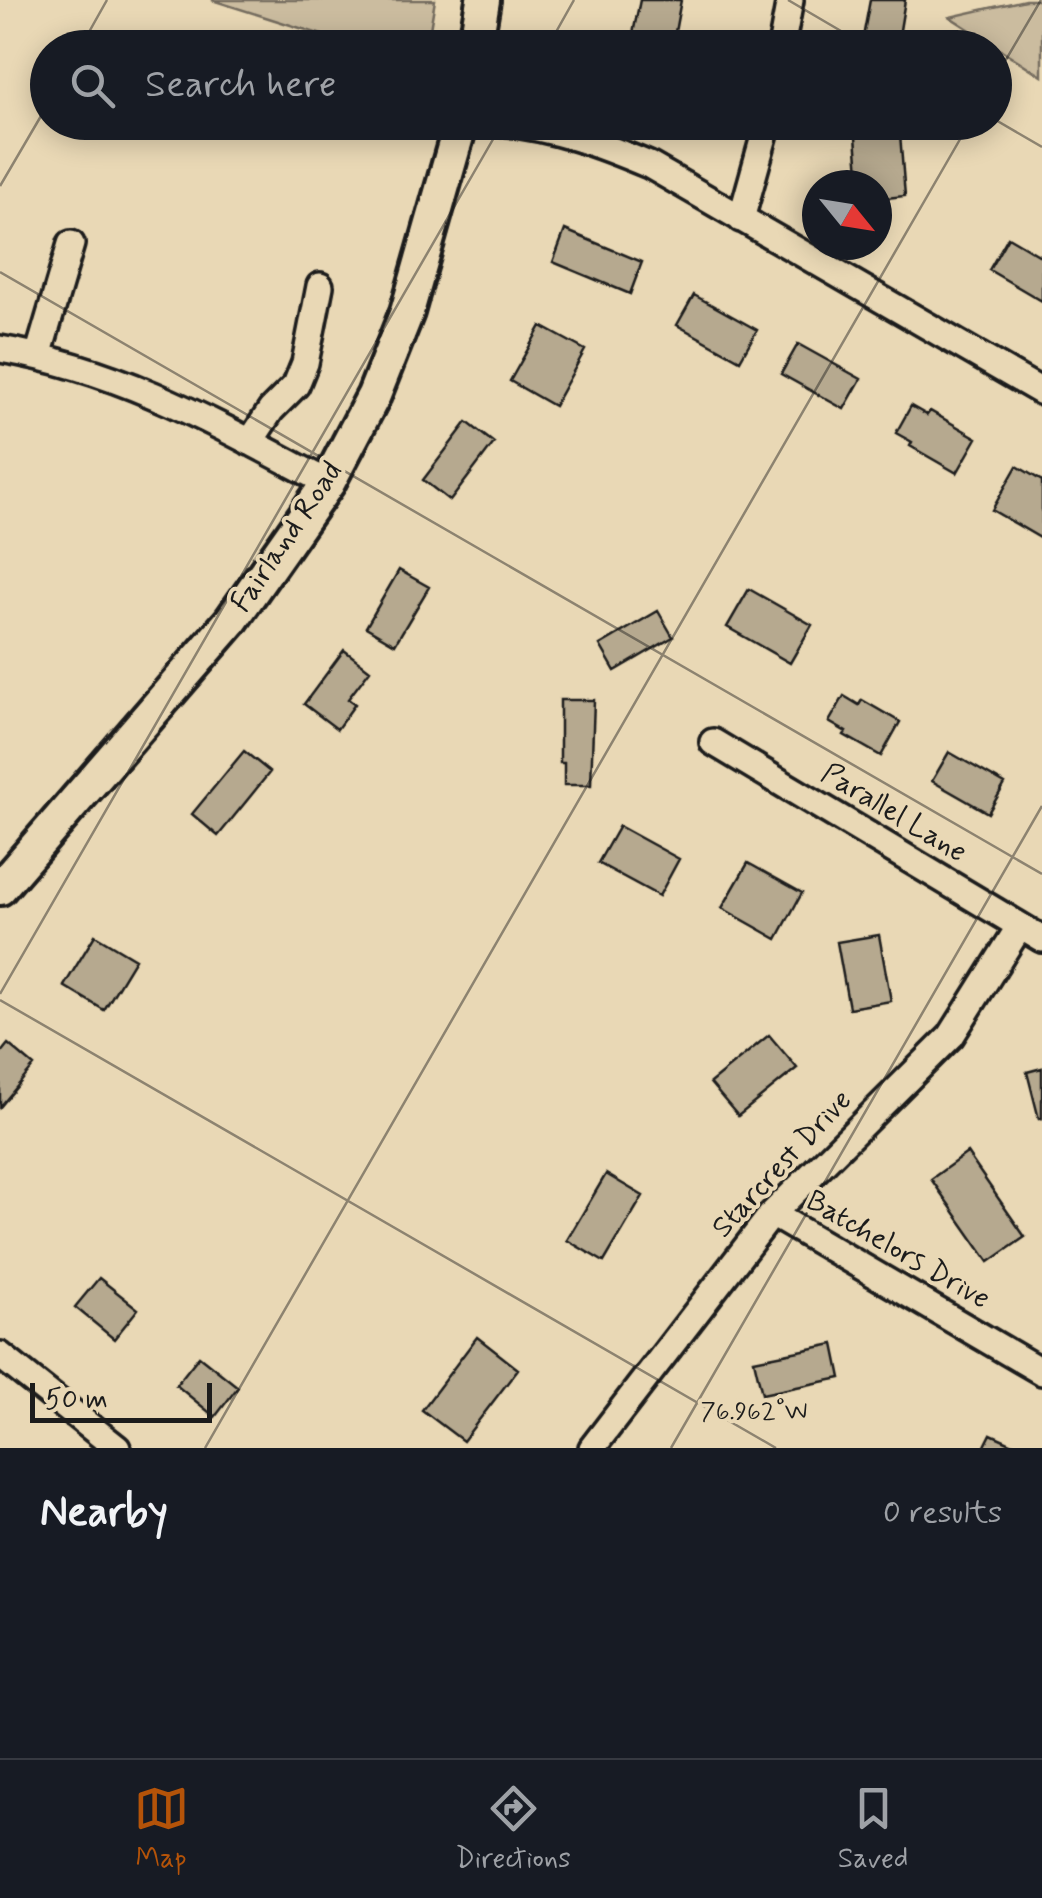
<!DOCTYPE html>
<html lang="en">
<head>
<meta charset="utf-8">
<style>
  :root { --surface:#171b24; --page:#20242c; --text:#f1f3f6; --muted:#9ea1a6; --line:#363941; --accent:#b45309 }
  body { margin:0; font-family:Mynerve,sans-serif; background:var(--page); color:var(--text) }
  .compass { position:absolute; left:802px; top:170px; width:90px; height:90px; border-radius:50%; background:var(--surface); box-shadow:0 5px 25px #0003; rotate:120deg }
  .scale { position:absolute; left:30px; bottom:25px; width:182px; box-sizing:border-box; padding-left:10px; border:5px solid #1c1c1c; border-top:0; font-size:28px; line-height:35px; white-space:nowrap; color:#1c1c1c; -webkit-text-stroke:8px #e9d8b5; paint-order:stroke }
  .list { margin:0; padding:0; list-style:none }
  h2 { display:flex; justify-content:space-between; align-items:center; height:130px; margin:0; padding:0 40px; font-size:42px }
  h2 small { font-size:32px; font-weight:400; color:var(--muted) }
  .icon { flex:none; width:55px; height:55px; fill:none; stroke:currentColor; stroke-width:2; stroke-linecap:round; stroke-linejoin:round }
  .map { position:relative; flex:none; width:1042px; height:1448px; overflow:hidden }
  .search { position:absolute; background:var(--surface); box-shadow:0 5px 25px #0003; left:30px; right:30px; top:30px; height:110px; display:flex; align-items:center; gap:25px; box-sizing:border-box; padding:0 35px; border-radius:55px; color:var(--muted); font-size:38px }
  .sheet { height:310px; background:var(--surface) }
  nav { display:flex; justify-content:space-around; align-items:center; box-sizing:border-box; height:140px; border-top:2px solid var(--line); background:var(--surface); font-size:28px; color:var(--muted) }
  nav a { display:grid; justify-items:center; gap:5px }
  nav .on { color:var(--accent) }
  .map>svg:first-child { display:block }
</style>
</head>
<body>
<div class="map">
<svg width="1042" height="1448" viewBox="0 0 1042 1448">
  <rect width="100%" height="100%" fill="#e9d8b5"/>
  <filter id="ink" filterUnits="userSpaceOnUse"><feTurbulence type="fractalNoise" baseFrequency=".01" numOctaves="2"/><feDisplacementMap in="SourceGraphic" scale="20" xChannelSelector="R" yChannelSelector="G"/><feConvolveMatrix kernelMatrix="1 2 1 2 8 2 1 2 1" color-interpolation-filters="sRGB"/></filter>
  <g filter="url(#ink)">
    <!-- green -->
    <path fill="#cbbc9f" stroke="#746c5e" stroke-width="2.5" d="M212 0H435L427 47H360Z
      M1025 0H1042V76L950 17Z"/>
    <!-- building -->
    <path fill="#b6a98f" stroke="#1c1c1c" stroke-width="2.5" d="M640 0H681L672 48H630Z
      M870 0H905L897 48H861Z
      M899 122 905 196 877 199V185H860L855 124Z
      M565 230 642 262 630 294 553 262Z
      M1008 237 1042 257V301L989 270Z
      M694 295 757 330 740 360 677 325Z
      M541 326 585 350 554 406 510 381Z
      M798 344 861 379 844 409 781 374Z
      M911 406 927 415 930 411 977 438 957 473 910 446 912 442 896 433Z
      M467 422 494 443 450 501 423 480Z
      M1017 466 1042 481V539L992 510Z
      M399 570 429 587 395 644 366 627Z
      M749 589 812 625 790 663 727 627Z
      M658 611 673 637 615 671 600 645Z
      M344 650 370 670 348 699 355 704 337 729 304 704Z
      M844 696 859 705 862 700 900 722 881 756 844 735 846 732 829 722Z
      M560 700H594L591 785H564V763H560Z
      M244 751 270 772 218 836 192 814Z
      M949 752 1005 784 988 813 932 781Z
      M619 826 679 859 659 896 598 863Z
      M748 863 802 893 777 939 722 908Z
      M95 935 135 959 104 1010 64 986Z
      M879 935 891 1001 849 1008 837 942Z
      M769 1035 797 1068 738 1116 710 1083Z
      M8 1044 34 1066 0 1107V1054Z
      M1042 1068V1118L1039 1119 1027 1072Z
      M967 1153 1025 1237 989 1262 931 1179Z
      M606 1174 643 1196 604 1262 567 1240Z
      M99 1278 138 1309 114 1339 75 1307Z
      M477 1337 518 1369 463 1441 422 1410Z
      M834 1344 841 1378 762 1394 754 1360Z
      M199 1356 238 1387 215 1417 176 1385Z
      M991 1434 1022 1448H984Z"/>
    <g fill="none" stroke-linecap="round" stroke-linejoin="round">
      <!-- minor casing -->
      <g stroke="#1c1c1c" stroke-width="32">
        <path id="minor" d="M781 48 790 0
          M501 122C555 128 599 144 649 165L1042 392
          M741 219 768 122
          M0 349C122 369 220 426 328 483
          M38 356 71 244
          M250 442 271 410 296 385 305 363 320 286
          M713 742 1042 939
          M772 1214 1042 1372
          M0 1355 117 1448
          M592 1448 772 1214 951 1036 1020 926"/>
      </g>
      <!-- major casing -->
      <g stroke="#1c1c1c" stroke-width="40">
        <path id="major" d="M475 48 483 0
          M0 888 231 621 328 483 374 395 407 312 461 122"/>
      </g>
      <!-- minor -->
      <use href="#minor" stroke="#e9d8b5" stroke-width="25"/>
      <!-- major -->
      <use href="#major" stroke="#e9d8b5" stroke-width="32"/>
    </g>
  </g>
  <!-- ticks -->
  <path fill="none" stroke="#1c1c1c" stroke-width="2.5" stroke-opacity="0.45" d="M788 0 870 48M80 48 107 0M547 48 574 0M994 80 1041 0M994 119 1042 147M0 186 48 104M0 272 1042 874M0 994 503 122M0 1000 776 1448M205 1448 970 122M671 1448 1042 806"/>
  <g text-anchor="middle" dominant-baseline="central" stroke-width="8" stroke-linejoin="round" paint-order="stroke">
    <!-- street labels -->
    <g font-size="30" fill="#1c1c1c" stroke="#e9d8b5">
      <text transform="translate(287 537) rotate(-56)">Fairland Road</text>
      <text transform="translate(894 813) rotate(31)">Parallel Lane</text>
      <text transform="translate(782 1164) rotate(-47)">Starcrest Drive</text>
      <text transform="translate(898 1250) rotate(30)">Batchelors Drive</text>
    </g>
  </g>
  <g font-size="25" text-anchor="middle" fill="#1c1c1c" stroke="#e9d8b5" stroke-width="8" stroke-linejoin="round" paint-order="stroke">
    <text x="754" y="1419">76.962°W</text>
  </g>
</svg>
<svg class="compass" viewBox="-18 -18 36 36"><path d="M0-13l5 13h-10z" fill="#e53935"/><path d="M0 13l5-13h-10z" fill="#9ea1a6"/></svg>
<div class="scale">50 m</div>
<div class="search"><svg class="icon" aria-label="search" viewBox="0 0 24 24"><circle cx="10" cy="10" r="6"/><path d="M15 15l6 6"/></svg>Search here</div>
</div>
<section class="sheet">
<h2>Nearby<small>0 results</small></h2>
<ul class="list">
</ul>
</section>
<nav>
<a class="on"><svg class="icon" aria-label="map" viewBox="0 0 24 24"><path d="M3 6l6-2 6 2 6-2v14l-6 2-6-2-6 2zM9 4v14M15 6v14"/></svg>Map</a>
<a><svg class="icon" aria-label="directions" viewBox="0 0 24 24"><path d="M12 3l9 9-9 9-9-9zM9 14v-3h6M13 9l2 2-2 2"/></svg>Directions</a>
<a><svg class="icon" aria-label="saved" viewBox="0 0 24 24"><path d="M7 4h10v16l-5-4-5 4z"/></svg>Saved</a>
</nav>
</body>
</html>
